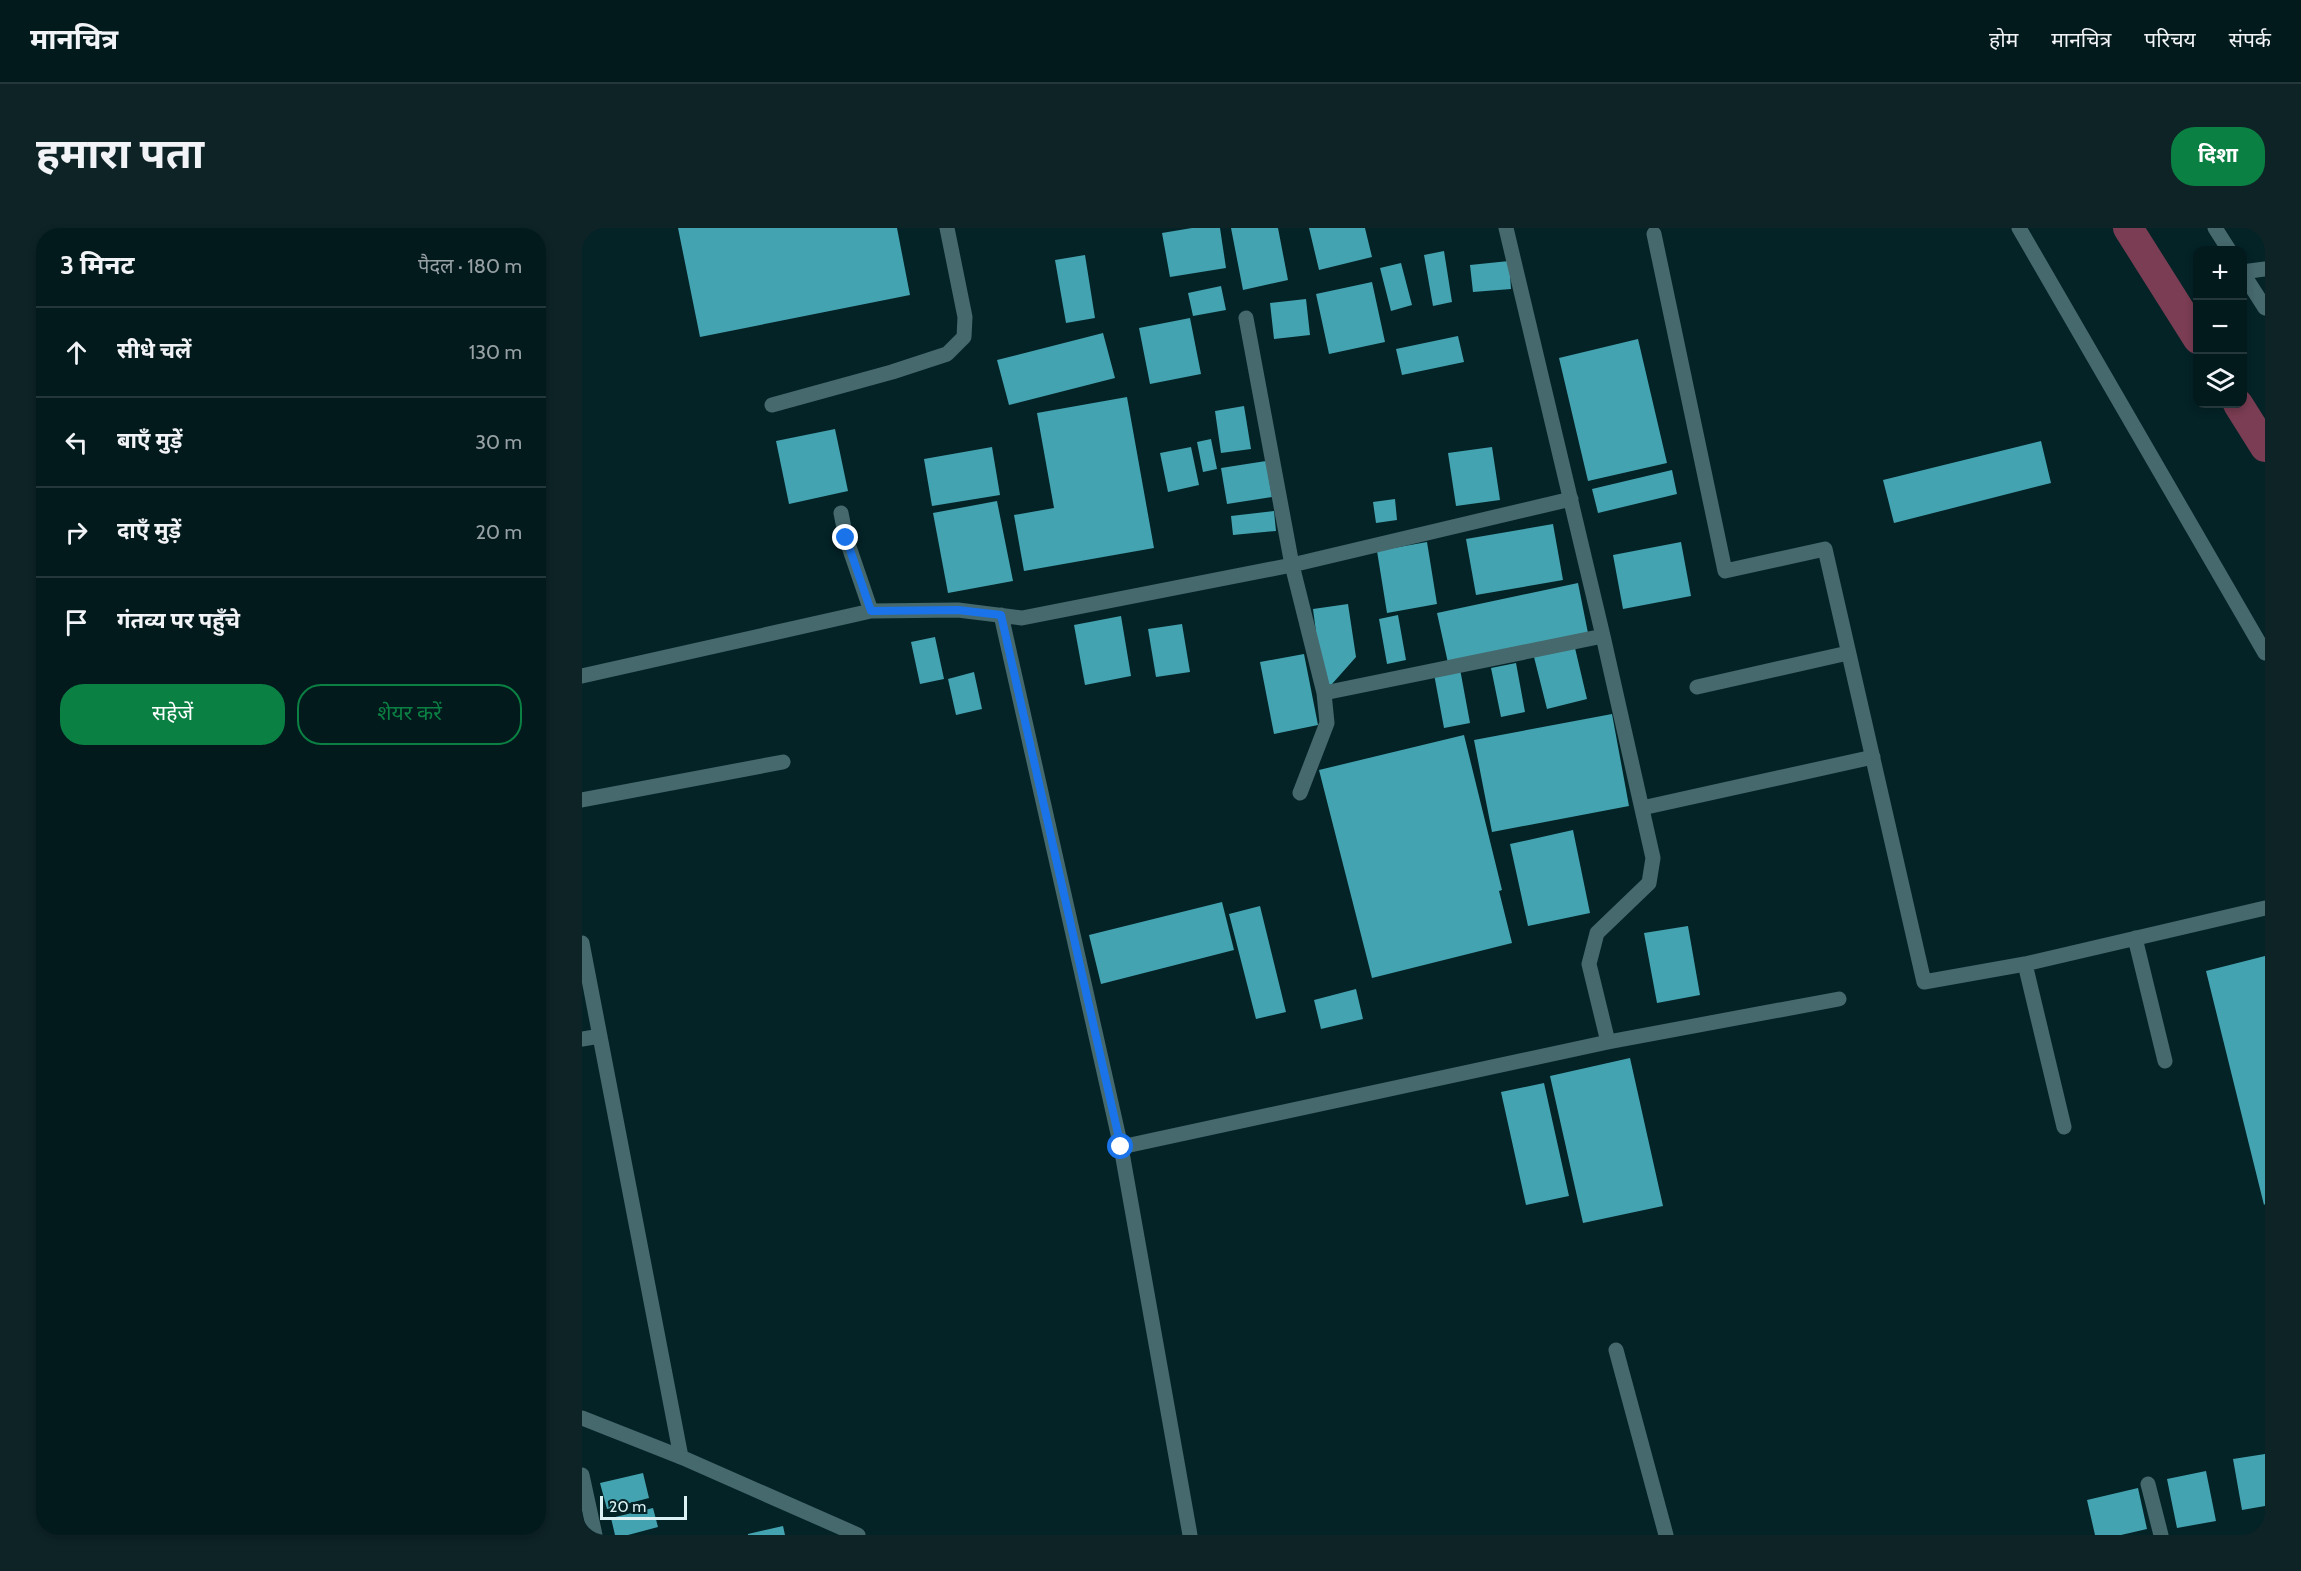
<!DOCTYPE html>
<html lang="hi">
<head>
<meta charset="utf-8">
<style>
  :root { --surface:#031a1d; --page:#0d2326; --text:#f1f3f6; --muted:#97a1a4; --line:#24383b; --accent:#0b8043 }
  body { margin:0; font-family:Cabin,"Noto Sans Devanagari",sans-serif; background:var(--page); color:var(--text) }
  .controls { position:absolute; right:18px; top:18px; display:grid; overflow:hidden; border-radius:12px; box-shadow:0 3px 9px #0003 }
  .controls button { width:54px; height:54px; display:grid; place-items:center; padding:0; border:0; border-bottom:2px solid var(--line); background:var(--surface); color:var(--text); font:30px sans-serif }
  .scale { position:absolute; left:18px; bottom:15px; width:87px; box-sizing:border-box; padding-left:6px; border:3px solid #dcf1f4; border-top:0; font-size:16px; line-height:21px; white-space:nowrap; color:#dcf1f4; -webkit-text-stroke:4px #042327; paint-order:stroke }
  .stop { position:absolute; width:18px; height:18px; margin:-14px; border:4px solid #1a73e8; border-radius:50%; background:#fff }
  .stop.end { background:#1a73e8; border-color:#fff; box-shadow:0 2px 6px #0008 }
  .list { margin:0; padding:0; list-style:none }
  h2 { display:flex; justify-content:space-between; align-items:center; height:78px; margin:0; padding:0 24px; font-size:26px }
  h2 small { font-size:20px; font-weight:400; color:var(--muted) }
  .list li { display:grid; grid-template-columns:39px 1fr auto; gap:18px; align-items:center; box-sizing:border-box; height:90px; padding:0 24px; border-top:2px solid var(--line) }
  .list b { display:block; font-size:22px; white-space:nowrap }
  .list em { font-size:20px; font-style:normal; color:var(--muted) }
  .actions { display:flex; gap:12px; padding:18px 24px }
  .actions a { flex:1; padding:14px 0; border:2px solid var(--accent); border-radius:24px; text-align:center; font-size:21px; color:var(--accent) }
  .actions .main { background:var(--accent); color:#fff }
  .icon { flex:none; width:33px; height:33px; fill:none; stroke:currentColor; stroke-width:2; stroke-linecap:round; stroke-linejoin:round }
  .map { position:relative; flex:none; width:1683px; height:1307px; overflow:hidden; border-radius:24px }
  header { display:flex; align-items:center; gap:36px; box-sizing:border-box; height:84px; padding:0 30px; background:var(--surface); border-bottom:2px solid var(--line) }
  header strong { font-size:28px }
  nav { display:flex; gap:33px; margin-inline-start:auto; font-size:21px }
  .intro { display:flex; align-items:center; justify-content:space-between; box-sizing:border-box; height:144px; padding:0 36px }
  h1 { margin:0; font-size:42px }
  .button { padding:15px 27px; border-radius:24px; background:var(--accent); color:#fff; font-size:21px; font-weight:700 }
  main { display:flex; gap:36px; padding:0 36px }
  aside { flex:1; background:var(--surface); border-radius:24px; box-shadow:0 3px 9px #0003 }
  .map>svg:first-child { display:block }
</style>
</head>
<body>
<header>
<strong>मानचित्र</strong>
<nav><a>होम</a><a>मानचित्र</a><a>परिचय</a><a>संपर्क</a></nav>
</header>
<div class="intro"><h1>हमारा पता</h1><a class="button">दिशा</a></div>
<main>
<aside>
<h2>3 मिनट<small>पैदल · 180 m</small></h2>
<ul class="list">
<li><svg class="icon" aria-label="ahead" viewBox="0 0 24 24"><path d="M12 20V5M6 11l6-6 6 6"/></svg><div><b>सीधे चलें</b></div><em>130 m</em></li>
<li><svg class="icon" aria-label="left" viewBox="0 0 24 24"><path d="M17 20v-9H6M10 6l-5 5 5 5"/></svg><div><b>बाएँ मुड़ें</b></div><em>30 m</em></li>
<li><svg class="icon" aria-label="right" viewBox="0 0 24 24"><path d="M7 20v-9h11M14 6l5 5-5 5"/></svg><div><b>दाएँ मुड़ें</b></div><em>20 m</em></li>
<li><svg class="icon" aria-label="arrive" viewBox="0 0 24 24"><path d="M6 21V4h12l-3 4 3 4H6"/></svg><div><b>गंतव्य पर पहुँचे</b></div></li>
</ul>
<div class="actions"><a class="main">सहेजें</a><a>शेयर करें</a></div>
</aside>
<div class="map">
<svg width="1683" height="1307" viewBox="0 0 1683 1307">
  <rect width="100%" height="100%" fill="#042327"/>
  <g fill="none" stroke-linecap="round" stroke-linejoin="round">
    <!-- canal -->
    <path stroke="#7b3d53" stroke-width="30" d="M1546 0 1616 111
      M1656 176 1683 219"/>
  </g>
  <!-- building -->
  <path fill="#44a3b0" d="M96 0H315L328 67 118 109Z
    M610 0H638L644 40 588 49 580 5Z
    M649 0H696L706 52 661 62Z
    M727 0H783L790 29 737 42Z
    M862 23 870 74 851 78 842 27Z
    M503 27 513 90 484 95 473 32Z
    M927 33 929 61 891 64 888 37Z
    M819 35 830 77 809 83 798 40Z
    M790 54 803 114 747 126 734 66Z
    M639 58 644 82 611 88 606 65Z
    M724 71 728 107 692 111 688 75Z
    M608 90 619 146 568 156 557 100Z
    M521 105 533 150 427 177 415 132Z
    M876 108 882 134 820 147 814 121Z
    M1056 111 1085 235 1006 253 977 130Z
    M545 169 572 320 442 343 432 287 472 280 455 185Z
    M662 178 669 221 639 225 633 183Z
    M253 201 266 263 207 276 194 213Z
    M629 211 635 241 621 244 615 214Z
    M1459 213 1469 255 1312 295 1301 252Z
    M410 219 418 267 350 278 342 231Z
    M609 219 617 257 586 264 578 225Z
    M910 219 918 272 874 278 866 225Z
    M684 233 690 269 645 276 639 240Z
    M1090 242 1095 266 1016 285 1010 261Z
    M813 271 815 292 794 295 791 274Z
    M415 273 431 353 366 365 351 285Z
    M692 283 694 303 651 307 649 288Z
    M971 296 981 352 894 367 884 311Z
    M845 314 855 376 805 385 795 323Z
    M1099 314 1109 368 1041 381 1031 327Z
    M996 355 1006 405 866 435 855 385Z
    M766 376 774 429 742 465 731 381Z
    M816 387 824 432 805 436 797 391Z
    M539 388 549 448 503 457 492 397Z
    M600 396 608 444 574 449 566 401Z
    M353 409 362 451 338 456 329 414Z
    M993 420 1005 471 965 481 952 429Z
    M722 426 736 497 692 506 678 434Z
    M934 435 943 484 919 489 909 440Z
    M878 441 888 495 862 500 852 446Z
    M392 444 400 481 374 487 366 451Z
    M1030 486 1047 578 910 604 892 512Z
    M882 507 920 662 917 663 930 715 790 750 737 542Z
    M991 602 1008 685 946 698 928 616Z
    M640 674 652 722 519 756 507 707Z
    M678 678 704 784 674 791 647 686Z
    M1106 698 1118 767 1075 775 1062 705Z
    M1683 728V976L1682 977 1624 743Z
    M774 761 781 791 739 801 732 772Z
    M1048 830 1081 978 1001 995 968 848Z
    M962 855 987 968 944 977 919 864Z
    M1683 1226V1278L1660 1282 1651 1231Z
    M1624 1243 1634 1293 1595 1300 1585 1251Z
    M61 1245 67 1270 25 1281 18 1255Z
    M1556 1260 1565 1301 1539 1307H1513L1505 1272Z
    M71 1280 76 1299 46 1307H33L29 1290Z
    M201 1298 203 1307H166V1306Z"/>
  <g fill="none" stroke-linecap="round" stroke-linejoin="round">
    <!-- minor -->
    <path stroke="#46696e" stroke-width="15" d="M924 0 1021 408 1071 630 1067 655 1015 705 1007 736 1026 814
      M1437 0 1683 425
      M1072 6 1143 343 1243 321 1342 754 1443 736 1683 680
      M1660 44 1683 41
      M664 90 710 337 742 465 745 495 718 565
      M190 177 310 144 365 126 382 109 383 89 365 0
      M259 285 264 310 289 383
      M419 387 539 919 608 1307
      M0 448 289 383 376 382 440 390 710 337 989 271
      M1115 459 1266 425
      M742 465 1021 408
      M0 572 201 534
      M1060 580 1291 529
      M1553 710 1583 833
      M0 715 99 1229
      M1443 736 1482 899
      M0 811 18 808
      M539 919 1026 814 1257 771
      M1034 1122 1084 1307
      M0 1247 13 1307
      M1566 1256 1579 1307"/>
    <!-- tertiary -->
    <path stroke="#46696e" stroke-width="15" d="M1633 0 1647 22
      M1660 44 1683 80
      M0 1190 99 1229 276 1307"/>
  </g>
  <g fill="none" stroke-linecap="round" stroke-linejoin="round">
    <!-- route -->
    <path stroke="#1a73e8" stroke-width="8" d="M264 310 289 383 376 382 419 387 539 919"/>
  </g>
</svg>
<div class="controls">
<button>+</button>
<button>−</button>
<button><svg class="icon" aria-label="layers" viewBox="0 0 24 24"><path d="M12 4l9 5-9 5-9-5zM3 14l9 5 9-5"/></svg></button>
</div>
<div class="scale">20 m</div>
<div class="stop" style="left:539px;top:919px"></div>
<div class="stop end" style="left:264px;top:310px"></div>
</div>
</main>
</body>
</html>
